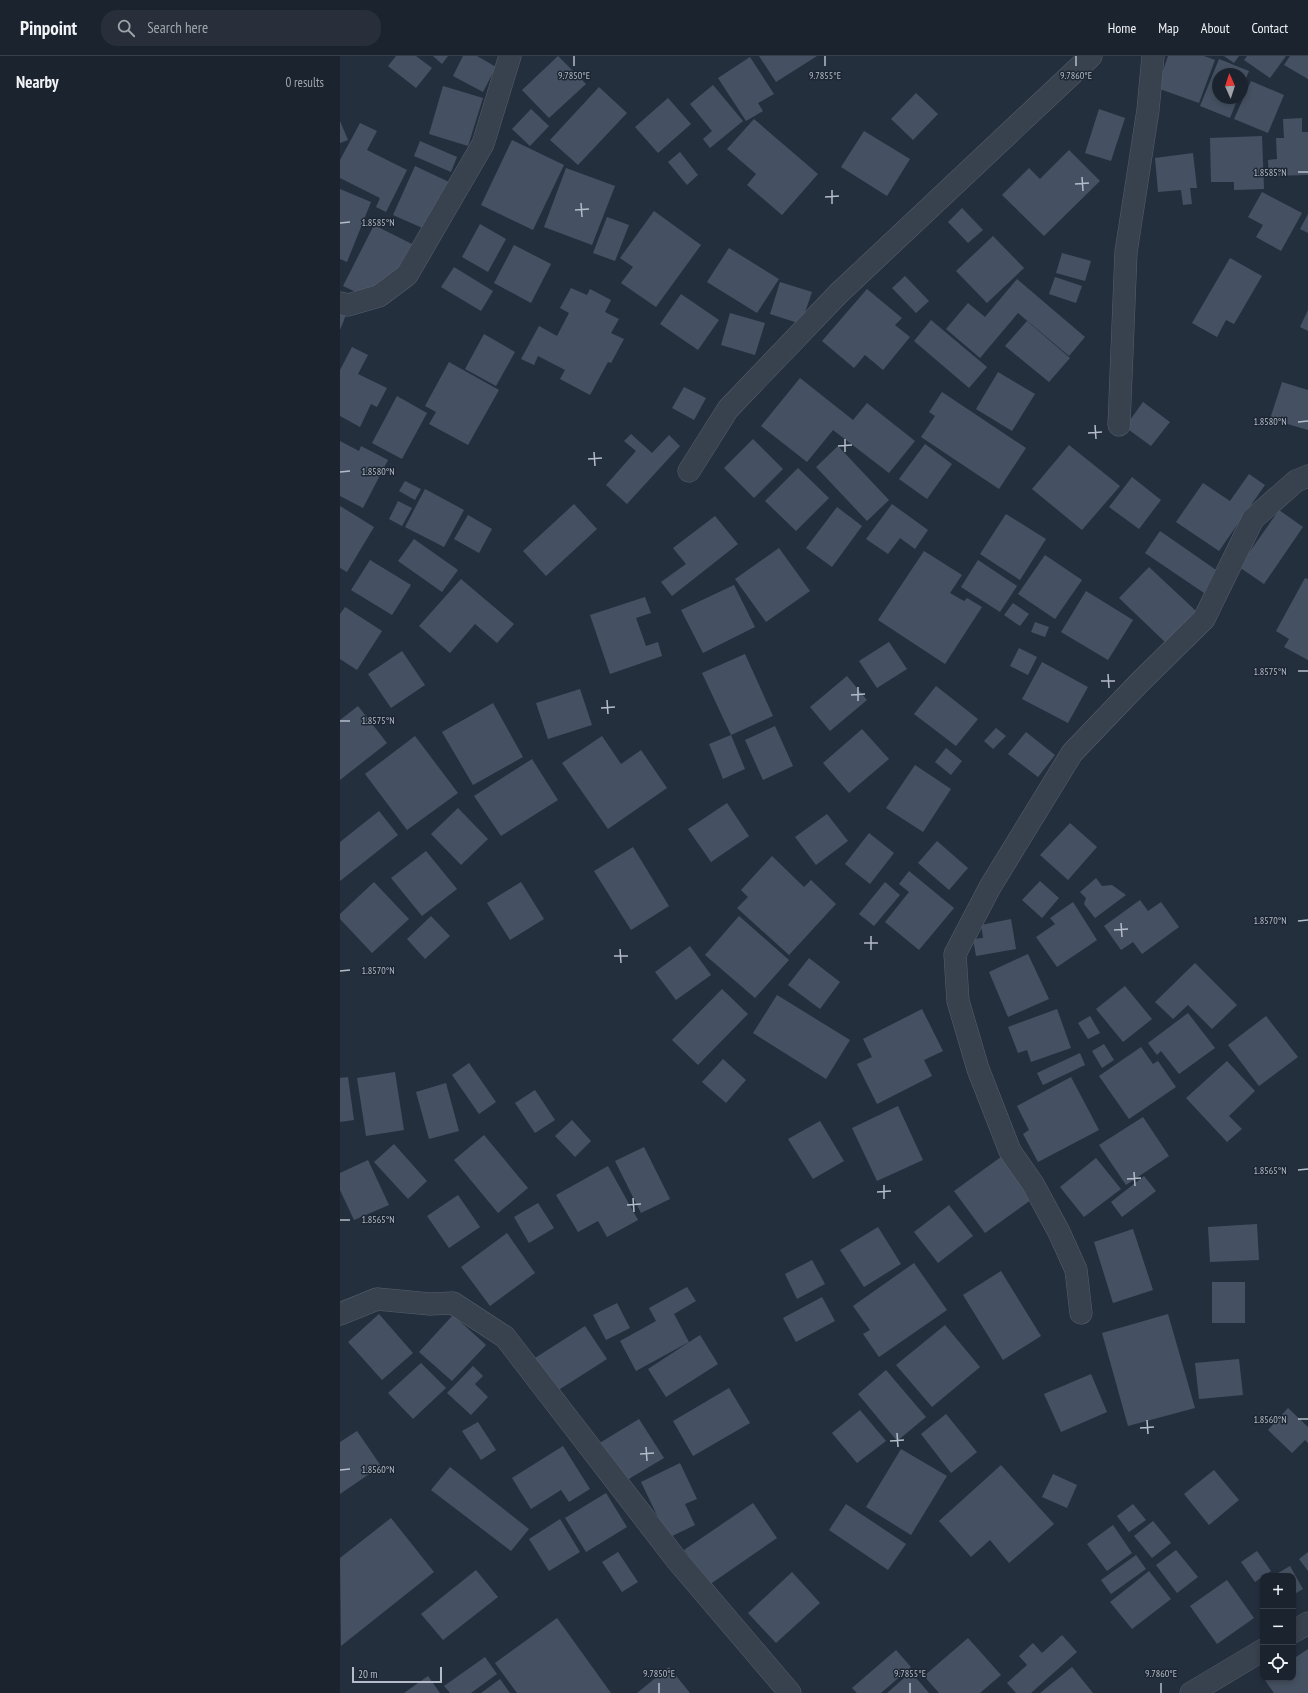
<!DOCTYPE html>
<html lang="en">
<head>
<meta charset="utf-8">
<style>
  :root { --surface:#1b232e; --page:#282f3a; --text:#f1f3f6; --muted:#a0a4aa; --line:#39404a }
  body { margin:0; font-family:"PT Sans Narrow",sans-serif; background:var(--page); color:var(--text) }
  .controls { position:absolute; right:12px; bottom:12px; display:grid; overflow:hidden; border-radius:8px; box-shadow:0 2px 6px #0003 }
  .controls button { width:36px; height:36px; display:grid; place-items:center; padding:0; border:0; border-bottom:1px solid var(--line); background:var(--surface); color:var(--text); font:20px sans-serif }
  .compass { position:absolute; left:872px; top:12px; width:36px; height:36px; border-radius:50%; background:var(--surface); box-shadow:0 2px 6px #0003; rotate:357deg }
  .scale { position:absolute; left:12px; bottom:10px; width:90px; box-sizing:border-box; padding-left:4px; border:2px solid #b4bcc9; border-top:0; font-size:11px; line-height:14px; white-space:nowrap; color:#b4bcc9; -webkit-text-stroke:3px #1d2633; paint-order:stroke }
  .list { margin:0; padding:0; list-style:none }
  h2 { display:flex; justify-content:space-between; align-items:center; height:52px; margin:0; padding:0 16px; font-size:17px }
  h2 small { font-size:13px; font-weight:400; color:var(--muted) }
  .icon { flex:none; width:22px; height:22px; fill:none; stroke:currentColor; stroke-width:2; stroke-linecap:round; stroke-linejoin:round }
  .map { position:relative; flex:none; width:968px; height:1637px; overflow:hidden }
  header { display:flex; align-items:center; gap:24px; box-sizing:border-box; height:56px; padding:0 20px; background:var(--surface); border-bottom:1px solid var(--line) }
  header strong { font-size:19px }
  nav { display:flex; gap:22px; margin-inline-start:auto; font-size:14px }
  .search { width:280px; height:36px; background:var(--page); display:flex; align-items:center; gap:10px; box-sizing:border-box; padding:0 14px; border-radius:16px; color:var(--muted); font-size:15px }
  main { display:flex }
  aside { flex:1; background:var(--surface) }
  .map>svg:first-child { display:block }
</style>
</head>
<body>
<header>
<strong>Pinpoint</strong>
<div class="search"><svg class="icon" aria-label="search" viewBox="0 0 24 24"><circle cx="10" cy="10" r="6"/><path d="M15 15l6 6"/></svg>Search here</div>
<nav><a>Home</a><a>Map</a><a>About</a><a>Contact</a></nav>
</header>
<main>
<aside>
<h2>Nearby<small>0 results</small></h2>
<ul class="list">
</ul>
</aside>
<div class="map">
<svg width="968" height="1637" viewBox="0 0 968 1637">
  <rect width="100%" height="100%" fill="#242f3e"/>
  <!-- building -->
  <path fill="#455162" d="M56 0H76L92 12 76 32 48 10Z
    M93 0H108L102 8Z
    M123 0H137L156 11 143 36 113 20Z
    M218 0 246 28 209 62 182 34Z
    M419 0H477L436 26Z
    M828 0H864L875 4 859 47 817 32Z
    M884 0H899L894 7Z
    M907 0H946L930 22 904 4Z
    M950 0H968V23L944 9Z
    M410 1 434 38 418 47 423 55 406 65 378 22Z
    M879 3 909 15 902 32V18H878V42H898L890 62 860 50Z
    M911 25 944 39 928 77 894 63Z
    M373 29 403 65 370 92 363 83 372 75 350 48Z
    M103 30 143 42 128 90 89 78Z
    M259 31 287 57 238 109 210 84Z
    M576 37 598 58 573 84 551 63Z
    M328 42 351 68 318 97 295 71Z
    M191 53 209 70 190 90 172 73Z
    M759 53 785 62 771 105 745 97Z
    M962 62V76H968V119L929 120 928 104 937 103 936 82H944L943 63Z
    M414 63 478 118 442 159 407 129 416 118 387 93Z
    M0 65 8 84 0 87Z
    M20 67 37 75 27 94 67 114 46 156 36 151 40 142 0 122V104Z
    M524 75 570 103 547 140 501 111Z
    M922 80 924 133 894 134V126H871L870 82Z
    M172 84 224 109 193 174 141 149Z
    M80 85 117 101 111 116 74 100Z
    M729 94 760 125 704 180 662 139 689 112 700 123Z
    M340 96 358 119 347 129 328 106Z
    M853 97 857 132H850L852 148 843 149 841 134 818 136 815 102Z
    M75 110 109 126 87 174 53 159Z
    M226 112 275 130 252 189 204 171Z
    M0 133 31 146 7 206 0 203Z
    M922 136 962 157 941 195 916 181 923 169 908 161Z
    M622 152 643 174 628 187 608 166Z
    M314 155 361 189 316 251 281 227 293 211 280 202Z
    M968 158V177L960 173Z
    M267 161 289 169 275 205 253 197Z
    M140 168 166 183 148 216 122 201Z
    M34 169 72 188 60 213 36 231 18 237 3 230Z
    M653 180 684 212 647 247 616 215Z
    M174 189 211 208 191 247 154 227Z
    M389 192 439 223 417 257 367 226Z
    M722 197 751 205 745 225 716 217Z
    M890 202 922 220 894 268 886 264 877 281 852 267Z
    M114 211 153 235 141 255 101 231Z
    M565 220 589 245 576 257 552 232Z
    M715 221 742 230 736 247 709 238Z
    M677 223 745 281 729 300 678 257 640 302 606 273 628 247 645 261Z
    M440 226 472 236 461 268 430 258Z
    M231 232 247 239 250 233 271 244 265 256 279 263 271 277 284 283 271 307 268 306 250 339 220 323 225 314 198 300 194 309 181 303 199 270 217 280 229 257 220 252Z
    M527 233 562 262 555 269 570 281 543 314 525 299 514 312 482 285Z
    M341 238 379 264 358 294 320 268Z
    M968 254V275L960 271Z
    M0 257 6 259 0 274Z
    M390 257 425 267 415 299 381 289Z
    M591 264 647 311 629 332 574 285Z
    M687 265 730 302 709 326 665 290Z
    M144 278 175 296 156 330 125 313Z
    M12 291 28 299 18 318 47 332 37 351 31 348 20 371 0 360V314Z
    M109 306 159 334 128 389 89 368 96 356 85 350Z
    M658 316 695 338 672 375 636 353Z
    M460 322 513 364 527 347 575 385 549 417 493 374 467 406 421 370Z
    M942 326 968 334V374L930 363Z
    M344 331 366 342 354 364 332 352Z
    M602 336 686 392 659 433 581 381 595 360 589 356Z
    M57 340 87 357 62 403 32 387Z
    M803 346 830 366 811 390 785 371Z
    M291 378 312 397 329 379 340 390 287 448 266 429 296 395 284 385Z
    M413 383 443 413 414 442 384 412Z
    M0 385 19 395 21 390 48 404 23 452 0 440Z
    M585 388 612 408 587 443 559 423Z
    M729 389 780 430 742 474 692 433Z
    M498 390 549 444 527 465 476 411Z
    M458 412 489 442 456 475 425 445Z
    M909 418 925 429 879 495 836 466 863 427 890 445Z
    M792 421 821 444 799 473 769 451Z
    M65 425 81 433 75 444 59 435Z
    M85 433 124 454 104 491 65 471Z
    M58 445 72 452 62 470 49 463Z
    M234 448 257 473 206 520 183 495Z
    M552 448 588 474 575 493 560 482 548 498 526 483Z
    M0 450 34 471 7 516 0 512Z
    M497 451 522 470 492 511 466 492Z
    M939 454 963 471 924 528 899 511Z
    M666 458 706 483 680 524 640 498Z
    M128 459 152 473 139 497 114 483Z
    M375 460 398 488 332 540 321 526 346 508 333 492Z
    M820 475 879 516 864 537 805 497Z
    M74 483 118 514 102 536 58 505Z
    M439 492 470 535 426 566 395 523Z
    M584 495 622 519 610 537 624 545 627 542 642 551 605 608 538 564Z
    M705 499 742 524 715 563 678 538Z
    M30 504 71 529 52 559 11 534Z
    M638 504 677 530 660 556 621 531Z
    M809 511 856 555 826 587 779 542Z
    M965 522 968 523V604L944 591 949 583 936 575Z
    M121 523 174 568 157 587 135 568 110 597 79 570Z
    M394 529 415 571 363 597 341 554Z
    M746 535 793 564 768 604 721 576Z
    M305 541 311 557 296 562 306 590 318 586 322 600 270 618 250 559Z
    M673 547 689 558 680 570 664 559Z
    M5 551 42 575 17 614 0 603V558Z
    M695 566 709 571 705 581 691 576Z
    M549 586 567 613 537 632 519 605Z
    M679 592 697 601 688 619 670 610Z
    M62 595 85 629 51 652 28 618Z
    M405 598 433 660 391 679 362 617Z
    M702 606 748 631 728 667 682 643Z
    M507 620 527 644 490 675 470 651Z
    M596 630 638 663 616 690 574 658Z
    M240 633 252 669 208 683 196 647Z
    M153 647 183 701 133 729 102 676Z
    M18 650 47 687 0 724V664Z
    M435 670 453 710 423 724 405 684Z
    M656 672 666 680 653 693 644 685Z
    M522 673 549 703 509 737 483 707Z
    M686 676 715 699 698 721 668 698Z
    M391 679 405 713 383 723 369 688Z
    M75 680 118 737 67 774 25 718Z
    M262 680 281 708 301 694 327 732 268 773 222 707Z
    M606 692 622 705 611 719 595 706Z
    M192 703 218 744 161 780 134 740Z
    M575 709 611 733 583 776 546 752Z
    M387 747 409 780 371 806 348 773Z
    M118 752 148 783 121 809 91 778Z
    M39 755 58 779 0 825V786Z
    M487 758 508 785 476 809 455 781Z
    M730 767 757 791 728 824 700 799Z
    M529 777 554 797 530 828 505 808Z
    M597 785 628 812 609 834 578 807Z
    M293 791 329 850 291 874 254 815Z
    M86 795 117 833 82 860 51 822Z
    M432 800 464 831 471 824 496 848 449 899 397 852 408 841 401 834Z
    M569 815 614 852 579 894 545 866 569 836 559 828Z
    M756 822 762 830 772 829 786 839 755 862 744 848 746 842 740 836Z
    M700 825 719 842 702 862 682 844Z
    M34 826 69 863 32 897 0 863V858Z
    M181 826 204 863 170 884 147 847Z
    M545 826 560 839 534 870 519 858Z
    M800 844 808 855 821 846 839 871 802 898 793 886 781 894 764 870Z
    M733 846 757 884 717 911 696 881 715 868 710 862Z
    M91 860 110 880 85 903 67 883Z
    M399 860 449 904 415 942 365 899Z
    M671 863 676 893 636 900 633 883 643 882 641 869Z
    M350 890 371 919 336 944 315 916Z
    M688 898 709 943 668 961 649 916Z
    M469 902 500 926 480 953 448 929Z
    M855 907 897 949 872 973 848 949 833 963 815 946Z
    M785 930 812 963 783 986 756 953Z
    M382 933 408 958 358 1009 332 984Z
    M437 939 510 984 486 1023 413 977Z
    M582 953 603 995 584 1004 592 1020 537 1048 517 1008 532 1001 523 983Z
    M717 953 731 992 691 1006 687 994 678 997 668 971Z
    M848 957 875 992 839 1018 821 995 817 999 808 987Z
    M750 960 760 977 748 983 738 967Z
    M926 960 958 1001 919 1030 888 989Z
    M764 988 774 1004 762 1012 752 995Z
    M801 991 813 1008 818 1005 836 1031 789 1063 759 1020Z
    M740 997 745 1009 703 1029 697 1017Z
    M383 1003 406 1024 386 1047 362 1026Z
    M887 1005 915 1035 889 1060 902 1073 887 1086 846 1042Z
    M129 1007 156 1046 139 1058 112 1019Z
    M55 1016 64 1074 26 1080 17 1022Z
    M8 1021 14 1064 0 1066V1022Z
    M731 1021 759 1074 698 1106 683 1078 689 1074 677 1050Z
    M106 1027 119 1075 89 1083 76 1036Z
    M195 1034 215 1064 195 1077 175 1047Z
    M558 1050 583 1104 537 1125 512 1072Z
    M803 1061 829 1100 786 1129 759 1089Z
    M232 1064 251 1085 235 1101 215 1080Z
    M480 1065 504 1105 473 1123 448 1083Z
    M144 1079 188 1132 158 1157 114 1104Z
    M54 1088 87 1125 68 1143 34 1106Z
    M304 1091 330 1143 301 1157 275 1105Z
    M665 1098 695 1141 645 1177 614 1135Z
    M756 1102 781 1133 744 1161 720 1131Z
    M28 1104 49 1149 14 1164 0 1134V1117Z
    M268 1110 298 1164 267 1181 258 1165 238 1176 216 1139Z
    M804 1120 816 1135 782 1161 771 1146Z
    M118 1139 140 1171 109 1192 87 1160Z
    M198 1147 214 1172 189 1187 174 1161Z
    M609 1149 633 1180 598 1207 574 1176Z
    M917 1168 919 1204 870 1206 868 1171Z
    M538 1171 561 1208 524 1231 500 1194Z
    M793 1173 813 1234 773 1247 754 1186Z
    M167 1177 195 1217 150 1250 121 1211Z
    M472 1204 485 1228 457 1243 445 1218Z
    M574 1207 607 1254 539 1301 523 1278 530 1274 513 1250Z
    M661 1215 701 1280 663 1304 623 1239Z
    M872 1226H905V1267H872Z
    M347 1231 356 1245 334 1258 349 1286 296 1315 280 1285 316 1265 309 1252Z
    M482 1241 495 1265 456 1286 443 1262Z
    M277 1247 290 1272 266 1284 253 1259Z
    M39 1258 73 1297 42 1324 8 1286Z
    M828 1258 855 1352 788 1370 762 1277Z
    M113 1259 146 1289 112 1325 79 1296Z
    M605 1269 640 1311 592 1351 556 1309Z
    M245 1270 267 1303 217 1335 195 1302Z
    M360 1279 378 1308 326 1341 308 1313Z
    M899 1303 903 1339 859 1343 855 1307Z
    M81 1307 106 1332 73 1363 48 1337Z
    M133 1310 143 1320 135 1328 148 1341 131 1359 107 1337Z
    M546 1314 586 1361 557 1385 518 1338Z
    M751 1318 767 1356 721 1376 704 1338Z
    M389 1332 410 1367 353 1400 333 1365Z
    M948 1352 968 1371V1387L965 1384 952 1397 928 1374Z
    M520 1354 546 1385 517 1407 492 1377Z
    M606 1358 637 1396 611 1417 581 1378Z
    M299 1363 324 1402 282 1427 258 1388Z
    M138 1366 156 1394 141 1404 122 1375Z
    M17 1375 41 1410 0 1438V1386Z
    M223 1390 250 1433 229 1446 221 1434 191 1453 172 1422Z
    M561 1393 607 1420 571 1479 526 1451Z
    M340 1407 357 1443 345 1448 355 1469 328 1482 301 1426Z
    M661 1409 714 1468 669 1507 650 1484 631 1501 599 1465Z
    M110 1411 189 1473 171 1495 91 1434Z
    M874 1414 899 1444 869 1469 844 1438Z
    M713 1418 737 1429 727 1452 702 1441Z
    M266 1437 287 1471 246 1496 225 1462Z
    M413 1447 437 1482 369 1529 344 1494Z
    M506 1448 566 1488 548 1514 489 1474Z
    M793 1448 806 1464 789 1476 777 1460Z
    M51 1462 94 1516 1 1590 0 1502Z
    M220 1463 240 1496 209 1515 189 1483Z
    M813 1465 831 1487 812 1502 794 1480Z
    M773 1469 792 1497 767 1515 747 1488Z
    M836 1494 858 1521 837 1537 816 1509Z
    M917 1495 931 1515 915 1526 901 1506Z
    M278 1496 298 1526 282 1536 262 1506Z
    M968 1496V1515L959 1503Z
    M796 1499 806 1513 771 1538 761 1524Z
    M950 1510 963 1533 953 1539V1520H933Z
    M136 1514 158 1541 103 1584 81 1558Z
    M809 1515 831 1543 792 1573 770 1546Z
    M452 1516 480 1547 436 1587 408 1557Z
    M887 1524 914 1562 877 1588 850 1550Z
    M217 1562 271 1637H177L155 1607Z
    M722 1579 737 1596 691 1637H676L667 1627 687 1609 679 1600 693 1587 702 1597Z
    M628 1582 661 1619 640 1637H599L584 1620Z
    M968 1593V1637H934L924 1623 953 1622V1603Z
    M556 1594 571 1611 541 1637H517L512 1632Z
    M145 1601 157 1618 131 1637H110L104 1630Z
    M329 1611 350 1637H297Z
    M732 1611 753 1637H700Z
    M571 1616 589 1637H547Z
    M88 1620 100 1637H64Z
    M160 1623 170 1637H141Z"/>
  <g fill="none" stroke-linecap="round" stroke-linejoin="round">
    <!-- street casing -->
    <g stroke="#565f6c" stroke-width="23">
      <path id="street" d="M0 247 8 249 39 240 67 219 143 88 170 0
        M779 369 786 196 808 54 813 0
        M349 415 388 353 499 237 751 0
        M741 1257 736 1214 719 1176 693 1128 670 1095 638 1013 618 945 615 898 650 831 732 697 799 627 864 563 913 463 956 425 968 420
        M0 1258 37 1243 90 1248 113 1247 165 1281 336 1503 450 1637
        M953 1576 968 1567
        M851 1637 923 1594"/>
    </g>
    <!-- street -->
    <use href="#street" stroke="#38414e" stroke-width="22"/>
  </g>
  <!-- ticks -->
  <path fill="none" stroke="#b4bcc9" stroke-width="1.5" d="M234 0V10M485 0V10M736 0V10M958 116H968M742 121 743 135M735 128 749 127M492 134V148M485 141 499 140M241 147 242 161M235 154 249 153M0 167 10 166M958 366 968 365M755 369 756 383M748 377 762 376M505 383V396M498 390 512 389M254 396 255 410M248 403 262 402M0 416 10 415M958 615H968M768 618 769 632M761 625H775M518 631V645M511 639 525 638M267 644 268 658M261 652 275 651M0 665H10M958 865 968 864M781 867 782 881M774 874 788 873M531 880V894M524 887H538M280 893 281 907M274 900H288M0 915 10 914M958 1114 968 1113M794 1116 795 1130M787 1123 801 1122M544 1129V1143M537 1136 551 1135M293 1142 294 1156M287 1149 301 1148M0 1164H10M958 1363H968M807 1364 808 1378M800 1372 814 1371M557 1377 558 1391M550 1385 564 1384M306 1391 307 1405M300 1398 314 1397M0 1414 10 1413M319 1627V1637M570 1627V1637M821 1627V1637"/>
  <g font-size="10" text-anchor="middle" fill="#b4bcc9" stroke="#1d2633" stroke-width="3" stroke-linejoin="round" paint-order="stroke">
    <text x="234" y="23">9.7850°E</text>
    <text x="485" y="23">9.7855°E</text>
    <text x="736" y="23">9.7860°E</text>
    <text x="930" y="120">1.8585°N</text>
    <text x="38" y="170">1.8585°N</text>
    <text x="930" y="369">1.8580°N</text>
    <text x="38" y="419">1.8580°N</text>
    <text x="930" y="619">1.8575°N</text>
    <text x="38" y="668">1.8575°N</text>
    <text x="930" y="868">1.8570°N</text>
    <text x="38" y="918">1.8570°N</text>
    <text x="930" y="1118">1.8565°N</text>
    <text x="38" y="1167">1.8565°N</text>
    <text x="930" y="1367">1.8560°N</text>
    <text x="38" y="1417">1.8560°N</text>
    <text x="319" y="1621">9.7850°E</text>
    <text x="570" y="1621">9.7855°E</text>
    <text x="821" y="1621">9.7860°E</text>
  </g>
</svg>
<div class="controls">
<button>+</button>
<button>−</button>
<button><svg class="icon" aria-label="locate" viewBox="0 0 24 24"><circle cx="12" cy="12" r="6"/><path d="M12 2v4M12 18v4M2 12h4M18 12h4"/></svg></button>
</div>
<svg class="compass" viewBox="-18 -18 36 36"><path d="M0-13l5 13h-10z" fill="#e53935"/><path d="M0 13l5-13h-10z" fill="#a0a4aa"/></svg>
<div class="scale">20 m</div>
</div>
</main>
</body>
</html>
